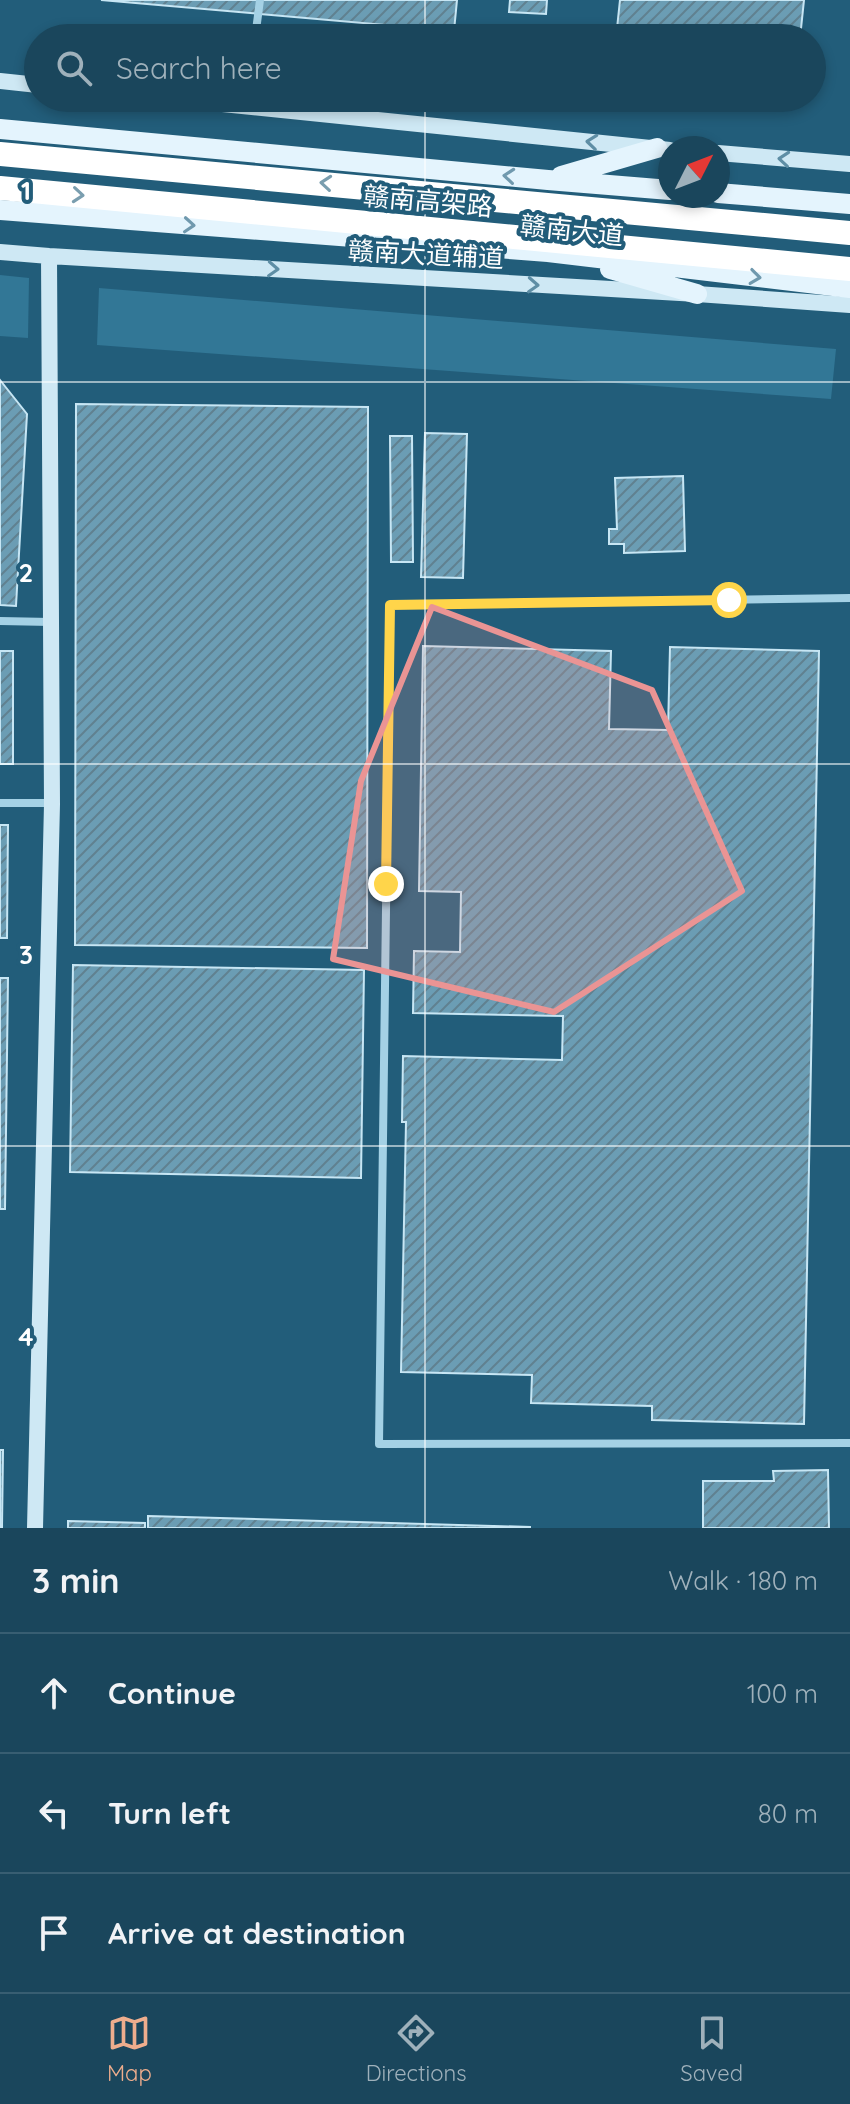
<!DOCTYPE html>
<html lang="en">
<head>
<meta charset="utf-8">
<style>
  :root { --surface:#1a465c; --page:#234d62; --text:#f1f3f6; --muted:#9fb1bb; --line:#385e72; --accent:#eead8d }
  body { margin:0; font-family:Quicksand,"Noto Sans SC",sans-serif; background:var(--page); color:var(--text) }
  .compass { position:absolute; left:658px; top:136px; width:72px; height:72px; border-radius:50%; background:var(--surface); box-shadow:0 4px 12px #0003; rotate:48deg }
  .stop { position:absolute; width:24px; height:24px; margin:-18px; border:6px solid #ffd54a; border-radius:50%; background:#fff }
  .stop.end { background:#ffd54a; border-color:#fff; box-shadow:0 2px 8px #0008 }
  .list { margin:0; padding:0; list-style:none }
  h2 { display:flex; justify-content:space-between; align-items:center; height:104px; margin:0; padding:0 32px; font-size:34px }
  h2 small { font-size:26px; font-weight:400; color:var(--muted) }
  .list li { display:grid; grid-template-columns:52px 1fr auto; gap:24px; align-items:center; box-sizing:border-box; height:120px; padding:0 32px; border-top:2px solid var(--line) }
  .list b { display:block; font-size:30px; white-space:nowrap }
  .list em { font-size:26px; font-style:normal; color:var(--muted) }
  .icon { flex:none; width:44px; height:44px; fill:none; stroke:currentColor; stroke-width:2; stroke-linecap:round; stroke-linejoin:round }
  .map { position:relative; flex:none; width:850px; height:1528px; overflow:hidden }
  .search { position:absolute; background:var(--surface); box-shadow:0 4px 12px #0003; left:24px; right:24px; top:24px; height:88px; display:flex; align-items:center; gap:20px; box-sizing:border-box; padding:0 28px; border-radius:44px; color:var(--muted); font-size:30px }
  .sheet { height:464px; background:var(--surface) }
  nav { display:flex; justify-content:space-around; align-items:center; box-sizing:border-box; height:112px; border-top:2px solid var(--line); background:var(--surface); font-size:22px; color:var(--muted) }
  nav a { display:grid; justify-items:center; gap:4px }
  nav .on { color:var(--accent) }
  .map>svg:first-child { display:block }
</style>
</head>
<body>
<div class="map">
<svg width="850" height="1528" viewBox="0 0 850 1528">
  <defs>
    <pattern id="building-hatch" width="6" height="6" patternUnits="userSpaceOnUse" patternTransform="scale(2)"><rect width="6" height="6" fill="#6b9db4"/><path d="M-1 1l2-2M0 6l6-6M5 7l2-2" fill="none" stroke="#608190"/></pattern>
  </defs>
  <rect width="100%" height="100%" fill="#225d7a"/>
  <!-- grass -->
  <path fill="#327796" d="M0 275 29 278 28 338 0 336Z
    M99 288 836 349 831 399 97 345Z"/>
  <!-- building -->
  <path fill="url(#building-hatch)" stroke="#c7e6f4" stroke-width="2" d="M101 0H457L454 31Z
    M510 0H547L546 14 509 12Z
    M620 0H804L800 38H616Z
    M0 380 27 414 16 606 0 605Z
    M76 404 368 407 367 948 75 945Z
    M425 433 467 434 463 578 421 577Z
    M390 436H412L413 562H391Z
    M683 476 685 551 624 553V544H609V529H617L615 478Z
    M423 646 611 651 609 729 668 730 670 647 819 651 804 1424 652 1420V1406L531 1403 532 1375 401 1372 406 1122H402L403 1056 562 1060 563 1016 413 1013 414 951 460 952 461 892 419 891Z
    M0 651H13V764H0Z
    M0 825H8L7 938H0Z
    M73 965 364 970 361 1178 70 1172Z
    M0 978H8L5 1209H0Z
    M0 1450H3L2 1528H0Z
    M828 1470 829 1528H703V1481H774L773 1471Z
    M148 1516 530 1527V1528H148Z
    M68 1521 145 1523V1528H68Z"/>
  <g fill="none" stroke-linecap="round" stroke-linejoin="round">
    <!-- street -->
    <path stroke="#a4d1e5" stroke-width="8" d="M255 38 260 0
      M850 598 390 605 379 1444 850 1443
      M0 621 51 622
      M0 803H51"/>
    <!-- secondary -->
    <path stroke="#cee8f4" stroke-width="16" d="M0 81 38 85
      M164 98 670 150
      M718 153 850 164
      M0 252 49 256 697 294 850 305
      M35 1528 52 804 49 256"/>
    <!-- primary -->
    <path stroke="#e4f4fd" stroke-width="20" d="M0 129 548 180 670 190
      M561 176 657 148
      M718 193 850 204
      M0 210 548 252 850 288
      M610 269 697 294"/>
    <!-- highway -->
    <path stroke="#fff" stroke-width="24" d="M0 154 850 233
      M0 188 850 269"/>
  </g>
  <!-- one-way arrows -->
  <defs><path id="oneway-chevron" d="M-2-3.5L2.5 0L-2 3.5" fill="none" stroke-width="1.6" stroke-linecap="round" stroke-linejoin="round" transform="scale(2)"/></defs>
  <g stroke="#5e8ea5">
    <use href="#oneway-chevron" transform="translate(592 142) rotate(-174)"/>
    <use href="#oneway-chevron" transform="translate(784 159) rotate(-175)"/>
    <use href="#oneway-chevron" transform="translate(273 269) rotate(3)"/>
    <use href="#oneway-chevron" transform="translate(533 285) rotate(3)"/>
  </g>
  <g stroke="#7099ae">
    <use href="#oneway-chevron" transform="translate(509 176) rotate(-175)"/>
    <use href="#oneway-chevron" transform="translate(189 225) rotate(4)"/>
    <use href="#oneway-chevron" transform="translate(755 277) rotate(7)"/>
  </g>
  <g stroke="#7a9eaf">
    <use href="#oneway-chevron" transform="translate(326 183) rotate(-175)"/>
    <use href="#oneway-chevron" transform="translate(78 195) rotate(5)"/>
  </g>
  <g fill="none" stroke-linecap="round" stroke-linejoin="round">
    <!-- route -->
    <path stroke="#ffd54a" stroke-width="10" d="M386 884 390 605 729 600"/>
  </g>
  <!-- marked area -->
  <path fill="#ea9494" fill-opacity="0.2" stroke="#ea9494" stroke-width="6" stroke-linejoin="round" d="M432 607 652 690 742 891 554 1012 333 959 361 781Z"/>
  <!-- grid -->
  <path fill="none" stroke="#fff" stroke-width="2" stroke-opacity="0.55" d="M425 0V38M425 98V1528M0 382H850M0 764H850M0 1146H850"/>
  <g text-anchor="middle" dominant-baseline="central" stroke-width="8" stroke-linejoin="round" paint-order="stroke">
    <!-- street labels -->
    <g font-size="26" fill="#fff" stroke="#225d7a">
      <text transform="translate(428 201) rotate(5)">赣南高架路</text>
      <text transform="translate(572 230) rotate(6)">赣南大道</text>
      <text transform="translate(426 254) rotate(3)">赣南大道辅道</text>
    </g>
  </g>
  <g font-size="26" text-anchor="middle" font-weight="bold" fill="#fff" stroke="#225d7a" stroke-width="8" stroke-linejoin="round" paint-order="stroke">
    <text x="26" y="200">1</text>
    <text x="26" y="582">2</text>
    <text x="26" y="964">3</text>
    <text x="26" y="1346">4</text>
  </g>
</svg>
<svg class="compass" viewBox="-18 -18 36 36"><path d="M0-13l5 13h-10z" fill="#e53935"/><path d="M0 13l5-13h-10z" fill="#9fb1bb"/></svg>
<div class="stop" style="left:729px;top:600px"></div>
<div class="stop end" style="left:386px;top:884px"></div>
<div class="search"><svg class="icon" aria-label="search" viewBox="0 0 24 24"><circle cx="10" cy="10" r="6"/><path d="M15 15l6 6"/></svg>Search here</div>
</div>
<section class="sheet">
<h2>3 min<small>Walk · 180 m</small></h2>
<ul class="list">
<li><svg class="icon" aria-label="ahead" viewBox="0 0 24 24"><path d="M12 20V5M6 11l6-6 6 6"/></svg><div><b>Continue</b></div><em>100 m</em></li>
<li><svg class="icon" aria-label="left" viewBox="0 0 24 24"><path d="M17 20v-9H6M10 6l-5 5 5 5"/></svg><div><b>Turn left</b></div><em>80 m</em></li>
<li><svg class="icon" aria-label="arrive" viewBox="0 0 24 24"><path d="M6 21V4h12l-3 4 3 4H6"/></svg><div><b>Arrive at destination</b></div></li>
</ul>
</section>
<nav>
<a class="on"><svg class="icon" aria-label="map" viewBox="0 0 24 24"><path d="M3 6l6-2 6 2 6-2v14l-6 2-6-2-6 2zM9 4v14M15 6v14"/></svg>Map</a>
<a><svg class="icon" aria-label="directions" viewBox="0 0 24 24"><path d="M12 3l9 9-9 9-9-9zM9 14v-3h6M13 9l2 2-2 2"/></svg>Directions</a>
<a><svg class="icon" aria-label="saved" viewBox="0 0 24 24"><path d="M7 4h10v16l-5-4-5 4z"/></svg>Saved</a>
</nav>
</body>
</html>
